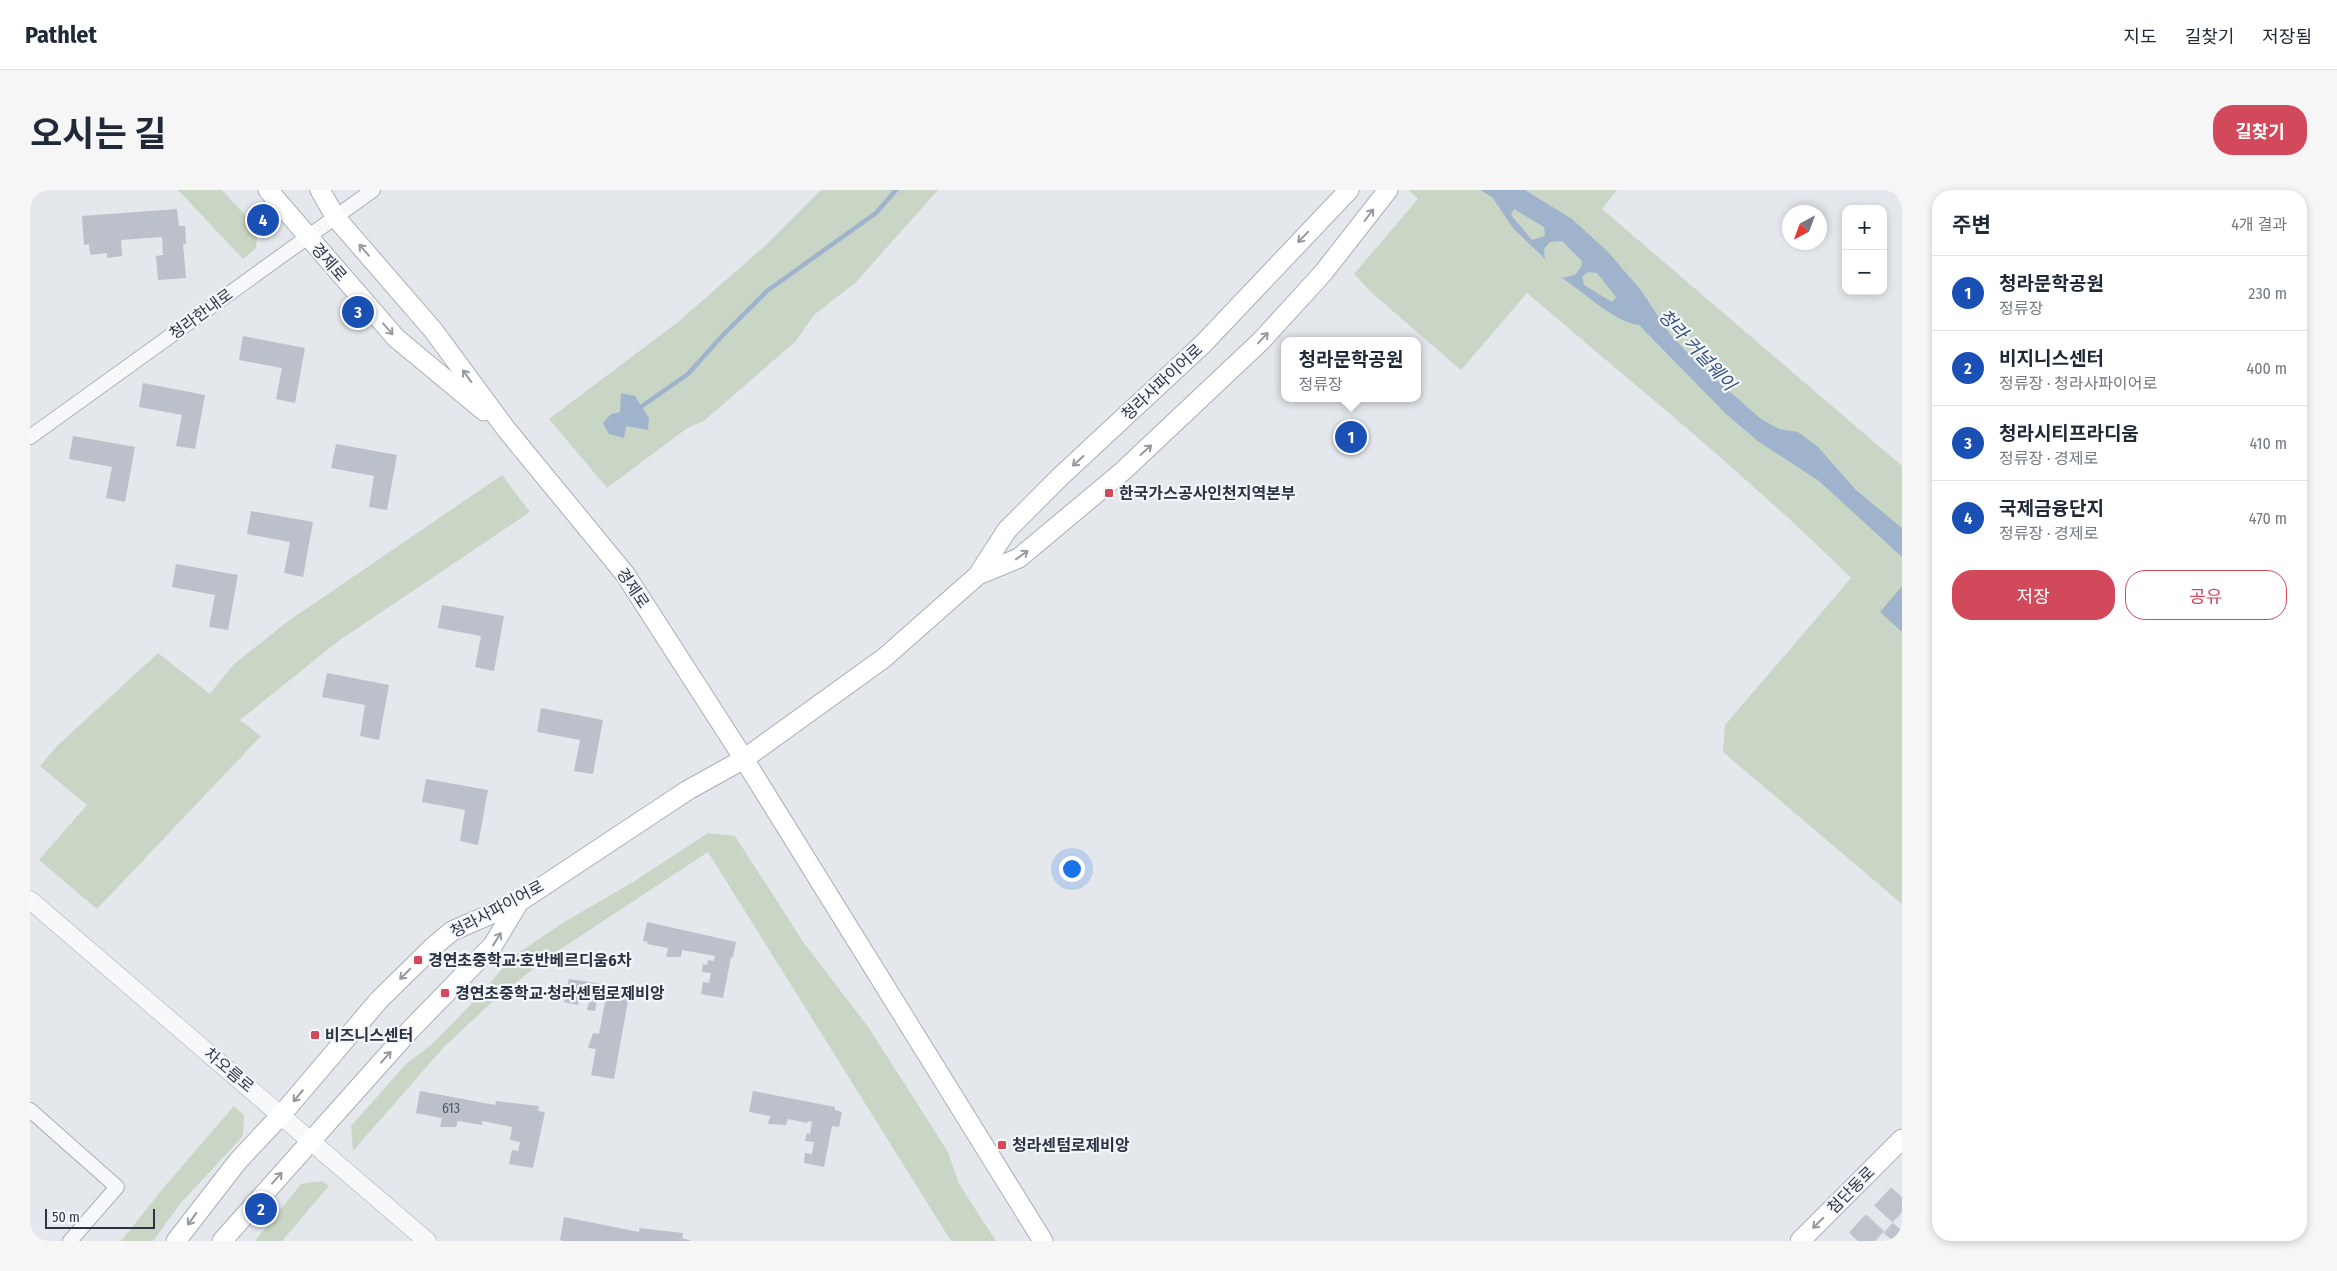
<!DOCTYPE html>
<html lang="ko">
<head>
<meta charset="utf-8">
<style>
  :root { --surface:#fff; --page:#f6f6f7; --text:#1f2937; --muted:#747a83; --line:#e0e1e3; --accent:#d1495b }
  body { margin:0; font-family:"Fira Sans Condensed","Noto Sans KR",sans-serif; background:var(--page); color:var(--text) }
  .controls { position:absolute; right:15px; top:15px; display:grid; overflow:hidden; border-radius:10px; box-shadow:0 2px 8px #0003 }
  .controls button { width:45px; height:45px; display:grid; place-items:center; padding:0; border:0; border-bottom:1px solid var(--line); background:var(--surface); color:var(--text); font:25px sans-serif }
  .compass { position:absolute; left:1752px; top:15px; width:45px; height:45px; border-radius:50%; background:var(--surface); box-shadow:0 2px 8px #0003; rotate:221deg }
  .scale { position:absolute; left:15px; bottom:12px; width:110px; box-sizing:border-box; padding-left:5px; border:2px solid #2b3445; border-top:0; font-size:14px; line-height:18px; white-space:nowrap; color:#2b3445; -webkit-text-stroke:4px #f4f6f9; paint-order:stroke }
  .you { position:absolute; left:1041px; top:678px; width:18px; height:18px; margin:-12px; border:4px solid #fff; border-radius:50%; background:#1a73e8; box-shadow:0 0 0 8px #1a73e833 }
  .badge { display:grid; place-items:center; width:32px; height:32px; border-radius:50%; background:var(--accent); color:#fff; font-size:16px; font-weight:700 }
  .pin { position:absolute; translate:-50% -50%; border:2px solid #fff; box-shadow:0 1px 5px #0006 }
  .popup { position:absolute; left:1251px; top:147px; width:140px; height:65px; box-sizing:border-box; display:grid; place-content:center; border-radius:10px; background:var(--surface); filter:drop-shadow(0 1px 4px #0005); font-size:16px; white-space:nowrap; color:var(--muted) }
  .popup b { font-size:19px; color:var(--text) }
  .popup::after { content:''; position:absolute; left:50%; top:100%; margin-left:-10px; border:10px solid transparent; border-top-color:var(--surface) }
  .list { margin:0; padding:0; list-style:none }
  h2 { display:flex; justify-content:space-between; align-items:center; height:65px; margin:0; padding:0 20px; font-size:21px }
  h2 small { font-size:16px; font-weight:400; color:var(--muted) }
  .list li { display:grid; grid-template-columns:32px 1fr auto; gap:15px; align-items:center; box-sizing:border-box; height:75px; padding:0 20px; border-top:1px solid var(--line) }
  .list b { display:block; font-size:19px; white-space:nowrap }
  .list p { margin:0; font-size:16px; white-space:nowrap; color:var(--muted) }
  .list em { font-size:16px; font-style:normal; color:var(--muted) }
  .actions { display:flex; gap:10px; padding:15px 20px }
  .actions a { flex:1; padding:11px 0; border:1px solid var(--accent); border-radius:20px; text-align:center; font-size:18px; color:var(--accent) }
  .actions .main { background:var(--accent); color:#fff }
  .map { position:relative; flex:none; width:1872px; height:1051px; overflow:hidden; border-radius:20px }
  header { display:flex; align-items:center; gap:30px; box-sizing:border-box; height:70px; padding:0 25px; background:var(--surface); border-bottom:1px solid var(--line) }
  header strong { font-size:24px }
  nav { display:flex; gap:28px; margin-inline-start:auto; font-size:18px }
  .intro { display:flex; align-items:center; justify-content:space-between; box-sizing:border-box; height:120px; padding:0 30px }
  h1 { margin:0; font-size:35px }
  .button { padding:12px 22px; border-radius:20px; background:var(--accent); color:#fff; font-size:18px; font-weight:700 }
  main { display:flex; gap:30px; padding:0 30px }
  aside { flex:1; background:var(--surface); border-radius:20px; box-shadow:0 2px 8px #0003 }
  .map>svg:first-child { display:block }
</style>
</head>
<body>
<header>
<strong>Pathlet</strong>
<nav><a>지도</a><a>길찾기</a><a>저장됨</a></nav>
</header>
<div class="intro"><h1>오시는 길</h1><a class="button">길찾기</a></div>
<main>
<div class="map">
<svg width="1872" height="1051" viewBox="0 0 1872 1051">
  <rect width="100%" height="100%" fill="#e4e7ec"/>
  <!-- green -->
  <path fill="#c9d6c5" d="M148 0H192L228 39 226 58 213 69Z
    M791 0H908L826 92 784 125 766 151 675 230 656 239 577 298 519 229 648 132 737 54Z
    M1378 0H1587L1572 19 1872 276V714L1693 562 1695 535 1821 388C1719 287 1606 196 1497 103L1431 180 1343 104 1324 84 1388 9Z
    M472 285 500 322 307 452 210 530 231 546 67 719 9 670 57 615 10 576 27 556 128 463 180 504 204 474 257 432Z
    M678 643 705 646 774 753 839 838 918 962 929 994 966 1051H921L678 662 514 770 461 813 414 857 323 961 321 936 377 873 401 855 449 806 481 768 531 734 603 692Z
    M204 916 214 925 213 946 149 1015 123 1051H91L135 996Z
    M292 991 299 996 252 1051H225L271 994Z"/>
  <!-- water -->
  <path fill="#9fb4cc" fill-rule="evenodd" d="M1450 0H1495L1542 29 1578 62 1610 99 1640 144 1666 172 1731 229 1749 239 1768 242 1788 257 1826 300 1872 338V367L1789 291 1729 252 1696 224 1609 135C1586 133 1552 101 1532 88L1545 85 1551 77 1552 71 1532 51 1520 52 1514 59 1515 69 1483 38 1462 7ZM1484 19 1514 37 1515 46 1502 50 1481 25ZM1558 82 1567 83 1586 107 1582 112 1554 95 1552 87Z
    M591 203 605 206 619 228 618 240 596 236 594 248 579 244 573 233 581 224 590 222Z
    M1872 396V442L1850 422Z"/>
  <g fill="none" stroke-linecap="round" stroke-linejoin="round">
    <!-- stream -->
    <path stroke="#9fb4cc" stroke-width="4.5" d="M612 216 658 184 692 146 737 101 846 23 866 0"/>
  </g>
  <!-- building -->
  <path fill="#bbc0ca" d="M147 19 149 36H155L156 54H153L156 88 128 90 126 66 133 65 132 47 91 50 92 66 77 68V63L60 65 59 54 54 55 52 26Z
    M213 146 275 158 265 213 246 209 252 178 209 170Z
    M113 193 175 205 165 259 146 256 152 225 109 217Z
    M43 246 105 257 95 312 76 308 82 277 39 269Z
    M306 254 367 265 357 320 339 317 344 286 301 278Z
    M221 321 283 332 273 387 254 383 260 352 217 344Z
    M146 374 208 385 198 440 179 437 185 405 142 397Z
    M412 415 474 426 464 481 445 477 451 446 408 438Z
    M297 483 359 495 349 550 330 546 335 515 292 507Z
    M511 518 573 530 563 584 544 581 550 550 507 542Z
    M396 589 458 600 448 655 430 651 435 620 392 612Z
    M617 732 706 752 703 767H701L693 808 671 804 673 792 679 793 681 783 672 782 673 774 677 775 678 770 684 771 685 766 652 760 651 767H636L638 758 617 754 618 752 613 751Z
    M539 789 595 797 594 804 599 805 584 889 561 885 566 859 558 858 563 843 569 844 575 812 567 810 565 821 557 820 559 811 549 809 548 815 534 812Z
    M390 901 465 915 466 911 509 916 508 921 515 922 503 978 479 974 482 960 488 961 490 952 480 950 482 937 452 931V935L428 931 426 937H410L412 928 386 923Z
    M723 901 805 917V920L812 922 809 937 802 936 794 977 774 973 775 963 782 964 784 952 775 951 777 943 780 944 782 932 778 931 777 933 758 929 756 935 738 934 740 926 719 922Z
    M534 1027 609 1042 610 1038 653 1043 652 1048 662 1051H533L530 1050Z"/>
  <g fill="none" stroke-linecap="round" stroke-linejoin="round">
    <!-- motorway-tunnel -->
    <path stroke="#bfc3cb" stroke-width="25" stroke-dasharray="25 12" stroke-linecap="butt" d="M1828 1051 1872 1004
      M1863 1051 1872 1041"/>
    <!-- minor casing -->
    <g stroke="#a9aeb7" stroke-width="16">
      <path id="minor" d="M0 247 343 0
        M0 920 87 997 40 1051"/>
    </g>
    <!-- tertiary casing -->
    <g stroke="#a9aeb7" stroke-width="19">
      <path id="tertiary" d="M0 710 397 1051"/>
    </g>
    <!-- secondary casing -->
    <g stroke="#a9aeb7" stroke-width="21">
      <path id="secondary" d="M238 0 366 148 454 221
        M290 0 306 28 403 140 476 239 595 384 714 569 1013 1051
        M948 385 977 340 1032 285 1173 154 1319 0
        M146 1051 208 971 252 924 349 810 403 757 422 741 489 712 658 600 714 569 854 468 948 385 989 368 1093 281 1231 151 1293 83 1358 0
        M192 1051 380 840 463 755 489 712
        M1770 1051 1872 949"/>
    </g>
    <!-- minor -->
    <use href="#minor" stroke="#f7f8fa" stroke-width="14"/>
    <!-- tertiary -->
    <use href="#tertiary" stroke="#f7f8fa" stroke-width="18"/>
    <!-- secondary -->
    <use href="#secondary" stroke="#fff" stroke-width="19"/>
  </g>
  <!-- one-way arrows -->
  <defs><path id="oneway-shaft" d="M-6 0H5M1.5-3L5.5 0L1.5 3" fill="none" stroke-width="1.6" stroke-linecap="round" stroke-linejoin="round" transform="scale(1.25)"/></defs>
  <g stroke="#959aa2">
    <use href="#oneway-shaft" transform="translate(1339 25) rotate(-53)"/>
    <use href="#oneway-shaft" transform="translate(1273 47) rotate(134)"/>
    <use href="#oneway-shaft" transform="translate(334 60) rotate(-131)"/>
    <use href="#oneway-shaft" transform="translate(358 139) rotate(49)"/>
    <use href="#oneway-shaft" transform="translate(1233 148) rotate(-46)"/>
    <use href="#oneway-shaft" transform="translate(437 186) rotate(-126)"/>
    <use href="#oneway-shaft" transform="translate(1116 260) rotate(-42)"/>
    <use href="#oneway-shaft" transform="translate(1048 271) rotate(138)"/>
    <use href="#oneway-shaft" transform="translate(992 365) rotate(-35)"/>
    <use href="#oneway-shaft" transform="translate(467 749) rotate(-58)"/>
    <use href="#oneway-shaft" transform="translate(375 784) rotate(135)"/>
    <use href="#oneway-shaft" transform="translate(356 867) rotate(-48)"/>
    <use href="#oneway-shaft" transform="translate(268 906) rotate(130)"/>
    <use href="#oneway-shaft" transform="translate(247 988) rotate(-48)"/>
    <use href="#oneway-shaft" transform="translate(162 1029) rotate(126)"/>
    <use href="#oneway-shaft" transform="translate(1788 1033) rotate(135)"/>
  </g>
  <!-- markers -->
  <g fill="#d1495b" stroke="#f4f6f9" stroke-width="2">
    <rect x="1074" y="298" width="10" height="10" rx="2.5"/>
    <rect x="383" y="765" width="10" height="10" rx="2.5"/>
    <rect x="410" y="798" width="10" height="10" rx="2.5"/>
    <rect x="280" y="840" width="10" height="10" rx="2.5"/>
    <rect x="967" y="950" width="10" height="10" rx="2.5"/>
  </g>
  <g text-anchor="middle" dominant-baseline="central" stroke-width="4.5" stroke-linejoin="round" paint-order="stroke">
    <!-- number labels -->
    <g font-size="14" fill="#4f5766">
      <text x="421" y="918">613</text>
    </g>
    <!-- street labels -->
    <g font-size="16" fill="#2b3445" stroke="#f4f6f9">
      <text transform="translate(299 72) rotate(49)">경제로</text>
      <text transform="translate(171 124) rotate(-36)">청라한내로</text>
      <text transform="translate(1132 192) rotate(-43)">청라사파이어로</text>
      <text transform="translate(603 398) rotate(56)">경제로</text>
      <text transform="translate(467 719) rotate(-28)">청라사파이어로</text>
      <text transform="translate(199 880) rotate(40)">차오름로</text>
      <text transform="translate(1821 1000) rotate(-45)">첨단동로</text>
    </g>
    <!-- poi labels -->
    <g font-size="16" font-weight="bold" fill="#2b3445" stroke="#f4f6f9" text-anchor="start">
      <text x="1089" y="303">한국가스공사인천지역본부</text>
      <text x="398" y="770">경연초중학교·호반베르디움6차</text>
      <text x="425" y="803">경연초중학교·청라센텀로제비앙</text>
      <text x="295" y="845">비즈니스센터</text>
      <text x="982" y="955">청라센텀로제비앙</text>
    </g>
    <!-- water labels -->
    <g font-size="18" font-style="italic" fill="#34527a" stroke="#f4f6f9">
      <text transform="translate(1667 160) rotate(47)">청라 커널웨이</text>
    </g>
  </g>
</svg>
<div class="controls">
<button>+</button>
<button>−</button>
</div>
<svg class="compass" viewBox="-18 -18 36 36"><path d="M0-13l5 13h-10z" fill="#e53935"/><path d="M0 13l5-13h-10z" fill="#747a83"/></svg>
<div class="scale">50 m</div>
<div class="you"></div>
<div class="pin badge" style="left:1321px;top:247px;background:#1a4fb4">1</div>
<div class="popup"><b>청라문학공원</b>정류장</div>
<div class="pin badge" style="left:231px;top:1019px;background:#1a4fb4">2</div>
<div class="pin badge" style="left:328px;top:122px;background:#1a4fb4">3</div>
<div class="pin badge" style="left:233px;top:30px;background:#1a4fb4">4</div>
</div>
<aside>
<h2>주변<small>4개 결과</small></h2>
<ul class="list">
<li><span class="badge" style="background:#1a4fb4">1</span><div><b>청라문학공원</b><p>정류장</p></div><em>230 m</em></li>
<li><span class="badge" style="background:#1a4fb4">2</span><div><b>비지니스센터</b><p>정류장 · 청라사파이어로</p></div><em>400 m</em></li>
<li><span class="badge" style="background:#1a4fb4">3</span><div><b>청라시티프라디움</b><p>정류장 · 경제로</p></div><em>410 m</em></li>
<li><span class="badge" style="background:#1a4fb4">4</span><div><b>국제금융단지</b><p>정류장 · 경제로</p></div><em>470 m</em></li>
</ul>
<div class="actions"><a class="main">저장</a><a>공유</a></div>
</aside>
</main>
</body>
</html>
